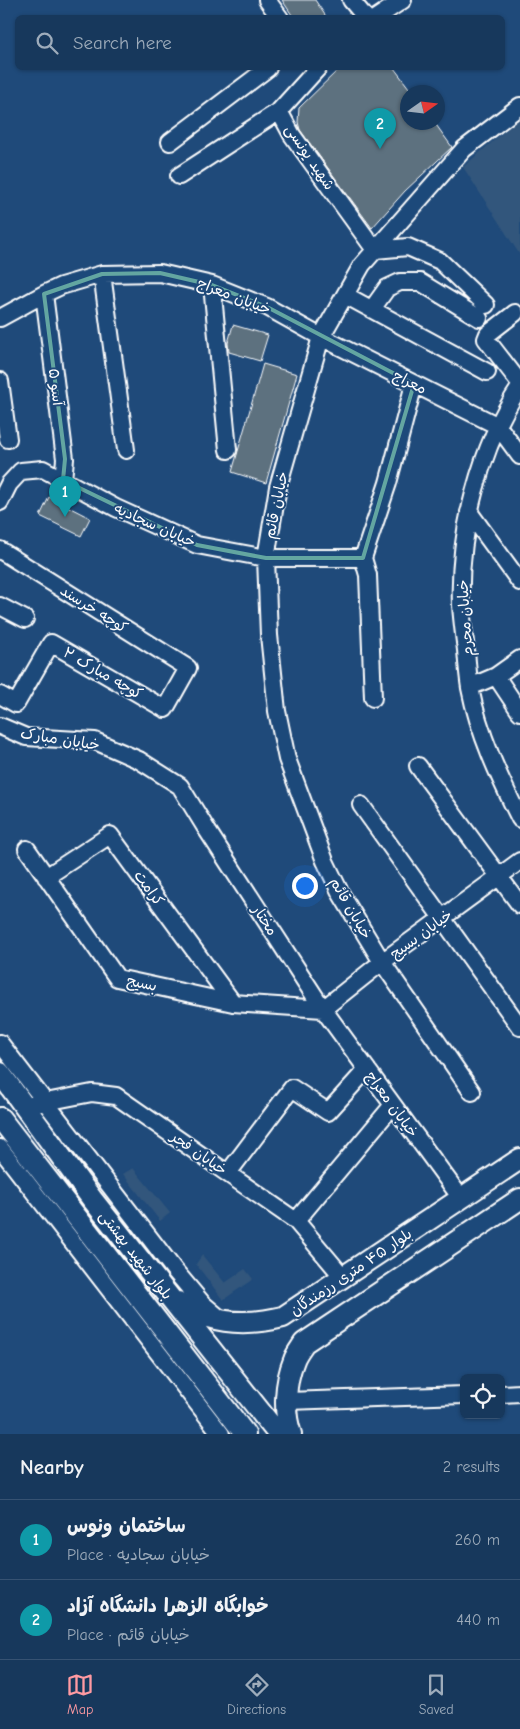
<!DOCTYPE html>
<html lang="en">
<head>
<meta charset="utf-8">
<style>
  :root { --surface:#17385c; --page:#203f62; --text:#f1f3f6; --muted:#9eacbb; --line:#365272; --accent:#ff9aa2 }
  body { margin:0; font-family:"Comic Neue","Playpen Sans Arabic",sans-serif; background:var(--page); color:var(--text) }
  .controls { position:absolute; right:15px; bottom:15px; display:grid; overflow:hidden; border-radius:8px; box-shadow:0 1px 4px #0004 }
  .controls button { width:45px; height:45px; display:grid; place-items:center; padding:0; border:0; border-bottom:1px solid var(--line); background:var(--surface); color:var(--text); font:25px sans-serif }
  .compass { position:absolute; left:400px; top:85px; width:45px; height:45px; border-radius:50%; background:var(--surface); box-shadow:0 1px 4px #0004; rotate:76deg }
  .you { position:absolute; left:304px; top:885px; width:18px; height:18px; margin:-12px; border:4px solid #fff; border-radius:50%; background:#1a73e8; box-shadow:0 0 0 8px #1a73e833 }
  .badge { display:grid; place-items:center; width:32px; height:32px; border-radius:50%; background:var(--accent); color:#fff; font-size:16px; font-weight:700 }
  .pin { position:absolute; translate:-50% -41px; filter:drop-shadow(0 1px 2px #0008) }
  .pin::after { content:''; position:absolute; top:26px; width:18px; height:15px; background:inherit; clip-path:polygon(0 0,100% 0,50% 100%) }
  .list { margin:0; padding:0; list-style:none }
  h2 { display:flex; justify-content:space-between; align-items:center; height:65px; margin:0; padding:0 20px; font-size:21px }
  h2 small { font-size:16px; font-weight:400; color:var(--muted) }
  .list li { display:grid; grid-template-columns:32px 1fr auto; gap:15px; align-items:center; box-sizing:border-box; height:80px; padding:0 20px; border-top:1px solid var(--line) }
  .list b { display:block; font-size:19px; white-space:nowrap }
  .list p { margin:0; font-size:16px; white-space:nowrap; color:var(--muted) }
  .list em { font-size:16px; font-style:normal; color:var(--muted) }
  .icon { flex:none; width:28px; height:28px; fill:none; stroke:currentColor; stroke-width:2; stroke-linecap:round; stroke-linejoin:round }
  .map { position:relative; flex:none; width:520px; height:1434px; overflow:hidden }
  .search { position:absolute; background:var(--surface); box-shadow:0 1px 4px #0004; left:15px; right:15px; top:15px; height:55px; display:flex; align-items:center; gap:12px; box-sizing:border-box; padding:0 18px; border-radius:8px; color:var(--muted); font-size:19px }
  .sheet { height:225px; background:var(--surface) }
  nav { display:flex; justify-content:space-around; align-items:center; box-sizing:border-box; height:70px; border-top:1px solid var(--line); background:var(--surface); font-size:14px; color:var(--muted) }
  nav a { display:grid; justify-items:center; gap:2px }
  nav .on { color:var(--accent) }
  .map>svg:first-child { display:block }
</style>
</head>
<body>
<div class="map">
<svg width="520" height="1434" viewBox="0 0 520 1434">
  <rect width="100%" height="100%" fill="#1f4a7a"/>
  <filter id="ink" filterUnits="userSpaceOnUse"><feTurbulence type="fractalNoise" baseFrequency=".02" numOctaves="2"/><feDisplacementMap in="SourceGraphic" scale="10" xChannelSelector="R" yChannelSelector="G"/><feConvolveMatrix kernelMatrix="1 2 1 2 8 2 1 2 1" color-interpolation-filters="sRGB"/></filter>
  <g filter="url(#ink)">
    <!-- built -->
    <path fill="#32567c" d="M520 118V255L463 167Z
      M133 1168 170 1213 160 1221 123 1174Z
      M202 1255 225 1283 245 1269 253 1279 223 1300 196 1264Z"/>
    <!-- building -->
    <path fill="#5d717f" stroke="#fff" d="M282 0H315L327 18H294Z
      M340 68H394L412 92H408V122H434L452 147 405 191 372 228 300 130 298 122 299 108Z
      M233 325 268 335 260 361 229 352 228 343Z
      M263 364 297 374 266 483 232 472Z
      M49 497 90 518 81 536 40 516Z"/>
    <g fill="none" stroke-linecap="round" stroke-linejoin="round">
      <!-- minor casing -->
      <g stroke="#fff" stroke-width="20">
        <path id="minor" d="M267 0 280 18
          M351 0 366 18
          M376 18 403 0
          M318 68 279 111 292 135 375 250 408 247 440 261 486 305
          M170 142 268 68
          M179 176 279 111
          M102 274 126 450
          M212 285 228 450
          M44 294 65 459 63 480
          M345 295 487 372
          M372 309 387 288 400 282H420L479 318
          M515 313 488 334 486 339 520 383
          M0 318 44 294 61 286 102 274 160 273 212 285 267 307 321 337 498 426 520 456
          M0 381 8 439
          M520 387C480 446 458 534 461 605 462 620 464 635 466 650 467 663 468 676 470 688 479 734 499 777 520 819
          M0 502 9 484 21 471 43 469 116 508 197 545 266 558H363
          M469 512 520 582
          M0 550 188 668 165 709 51 643 16 704 0 695
          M363 558 388 483 414 384
          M363 558 368 575 373 698
          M0 606 25 619
          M496 676 520 712
          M470 687 496 676 520 659
          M0 726 26 737 95 741 139 760 180 786 207 830 323 1009 461 1198
          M418 766 520 905
          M361 805 520 1027
          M27 849 117 978 233 1003 323 1009
          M46 877 110 835 233 1003
          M323 1009 382 962 520 861
          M0 1043 176 1272 202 1303 222 1320
          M472 1092 382 962 341 894 325 861 287 759 277 711 269 635 266 558 278 487 321 337 362 265 464 149 520 106
          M25 1106 92 1093 116 1096 296 1221 343 1277
          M0 1148 221 1434
          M228 1173 292 1088 328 1112 367 1069
          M296 1221 393 1105
          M501 1394 520 1393
          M287 1401 464 1395"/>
      </g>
      <!-- major casing -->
      <g stroke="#fff" stroke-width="24">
        <path id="major" d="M0 1073 92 1199 278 1434
          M0 1118 245 1434
          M178 1302C210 1325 246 1326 283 1317L520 1159
          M291 1434C283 1412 285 1382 294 1360 296 1354 301 1348 304 1343L520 1199"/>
      </g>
      <!-- minor -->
      <use href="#minor" stroke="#1f4a7a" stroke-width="16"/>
      <!-- major -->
      <use href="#major" stroke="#1f4a7a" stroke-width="20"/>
    </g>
  </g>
  <!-- marked area -->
  <path fill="none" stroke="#63a6a1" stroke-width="4" stroke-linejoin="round" d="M160 273 212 285 267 307 414 384 363 558H266L197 545 63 480 65 459 44 294 102 274Z"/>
  <g text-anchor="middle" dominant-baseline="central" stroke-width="4" stroke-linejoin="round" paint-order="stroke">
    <!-- street labels -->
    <g font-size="15" fill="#fff" stroke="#1f4a7a">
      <text transform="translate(310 157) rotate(56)">شهید یونسی</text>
      <text transform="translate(234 296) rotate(21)">خیابان معراج</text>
      <text transform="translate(410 382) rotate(27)">معراج</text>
      <text transform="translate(56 387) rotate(83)">آسو ۵</text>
      <text transform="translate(276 505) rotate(-78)">خیابان قائم</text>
      <text transform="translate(155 525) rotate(24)">خیابان سجادیه</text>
      <text transform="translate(94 609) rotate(32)">کوچه خرسند</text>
      <text transform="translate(465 618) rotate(-94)">خیابان محرم</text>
      <text transform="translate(103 673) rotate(30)">کوچه مبارک ۲</text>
      <text transform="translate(60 739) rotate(9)">خیابان مبارک</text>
      <text transform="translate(149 888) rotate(54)">کرامت</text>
      <text transform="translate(351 908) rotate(60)">خیابان قائم</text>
      <text transform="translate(265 920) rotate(57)">مختار</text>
      <text transform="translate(421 934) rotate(-36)">خیابان بسیج</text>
      <text transform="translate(142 983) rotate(12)">بسیج</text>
      <text transform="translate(392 1104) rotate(54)">خیابان معراج</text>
      <text transform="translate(199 1153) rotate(35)">خیابان فجر</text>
      <text transform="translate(136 1255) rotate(52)">بلوار شهید بهشتی</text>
      <text transform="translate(351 1272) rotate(-34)">بلوار ۴۵ متری رزمندگان</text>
    </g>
  </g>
</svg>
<div class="controls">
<button><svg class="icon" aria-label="locate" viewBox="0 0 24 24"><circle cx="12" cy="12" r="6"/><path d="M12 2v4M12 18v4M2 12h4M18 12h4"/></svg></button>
</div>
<svg class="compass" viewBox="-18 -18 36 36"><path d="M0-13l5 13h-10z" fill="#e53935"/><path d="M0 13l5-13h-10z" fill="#9eacbb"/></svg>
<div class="you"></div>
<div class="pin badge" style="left:65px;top:517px;background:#0f9aa8">1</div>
<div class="pin badge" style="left:380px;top:149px;background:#0f9aa8">2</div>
<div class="search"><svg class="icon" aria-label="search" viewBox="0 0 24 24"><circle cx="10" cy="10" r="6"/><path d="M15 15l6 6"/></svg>Search here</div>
</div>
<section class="sheet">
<h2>Nearby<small>2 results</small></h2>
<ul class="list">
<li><span class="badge" style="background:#0f9aa8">1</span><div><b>ساختمان ونوس</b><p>Place · خیابان سجادیه</p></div><em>260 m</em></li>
<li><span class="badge" style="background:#0f9aa8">2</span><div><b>خوابگاه الزهرا دانشگاه آزاد</b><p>Place · خیابان قائم</p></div><em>440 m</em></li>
</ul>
</section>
<nav>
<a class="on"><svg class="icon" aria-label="map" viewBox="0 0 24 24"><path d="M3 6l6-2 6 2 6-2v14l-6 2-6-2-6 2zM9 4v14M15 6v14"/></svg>Map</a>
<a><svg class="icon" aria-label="directions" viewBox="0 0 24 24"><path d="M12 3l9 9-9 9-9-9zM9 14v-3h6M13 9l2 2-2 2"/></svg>Directions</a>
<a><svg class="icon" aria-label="saved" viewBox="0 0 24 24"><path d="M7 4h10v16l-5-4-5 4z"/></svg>Saved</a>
</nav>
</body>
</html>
